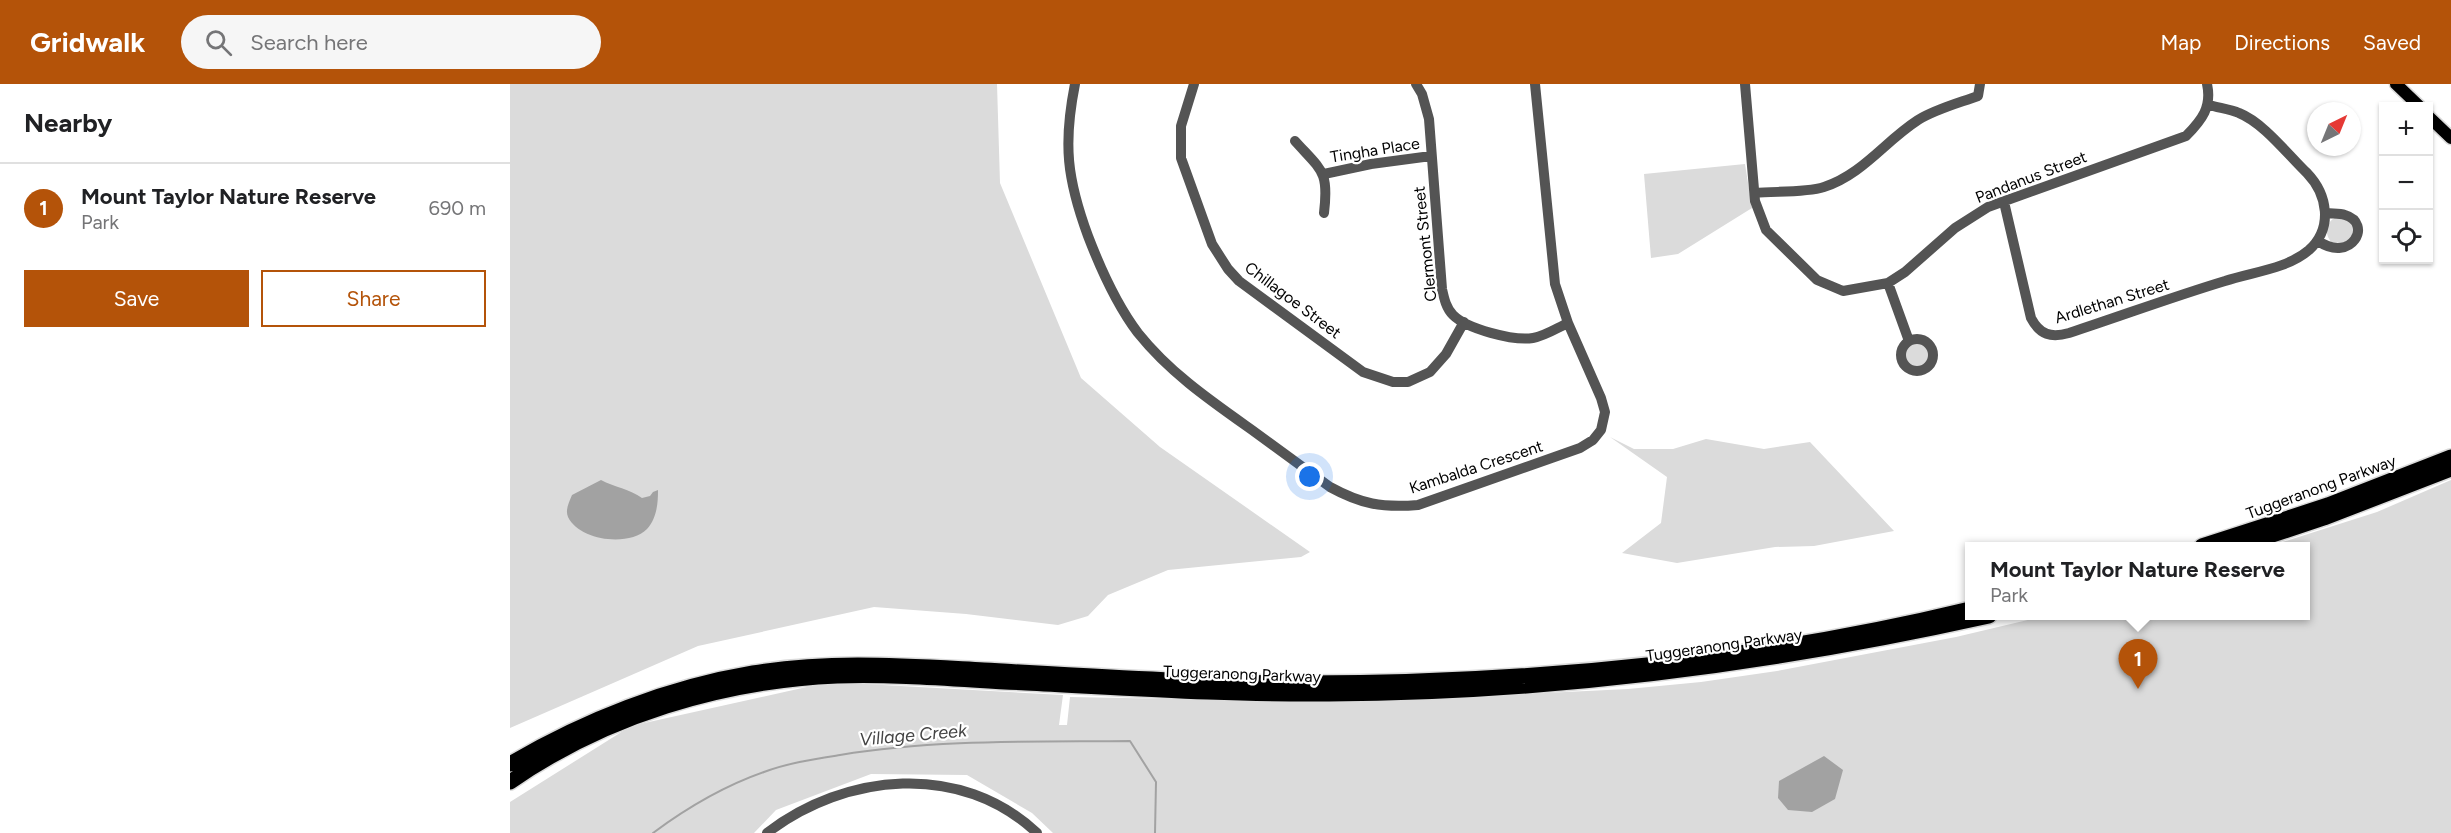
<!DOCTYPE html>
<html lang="en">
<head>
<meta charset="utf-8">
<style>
  :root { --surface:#fff; --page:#f6f6f6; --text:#202124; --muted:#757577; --line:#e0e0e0; --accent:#b45309 }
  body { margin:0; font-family:Figtree,sans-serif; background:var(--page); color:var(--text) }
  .controls { position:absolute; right:18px; top:18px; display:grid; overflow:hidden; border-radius:0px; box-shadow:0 2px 4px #0004 }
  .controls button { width:54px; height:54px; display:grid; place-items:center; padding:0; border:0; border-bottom:2px solid var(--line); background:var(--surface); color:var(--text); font:30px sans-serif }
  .compass { position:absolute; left:1797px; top:18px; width:54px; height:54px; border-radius:50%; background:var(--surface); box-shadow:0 2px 4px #0004; rotate:43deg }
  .you { position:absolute; left:800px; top:393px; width:21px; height:21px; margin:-15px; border:4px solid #fff; border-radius:50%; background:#1a73e8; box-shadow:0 0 0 9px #1a73e833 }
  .badge { display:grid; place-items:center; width:39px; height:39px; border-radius:50%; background:var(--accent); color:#fff; font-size:20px; font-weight:700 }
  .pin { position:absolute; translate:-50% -50px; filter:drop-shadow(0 2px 3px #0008) }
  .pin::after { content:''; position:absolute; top:32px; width:21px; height:18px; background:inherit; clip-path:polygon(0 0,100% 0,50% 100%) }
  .popup { position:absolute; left:1455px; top:458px; width:345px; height:78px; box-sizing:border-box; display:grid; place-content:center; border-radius:0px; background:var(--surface); filter:drop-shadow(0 2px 4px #0005); font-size:20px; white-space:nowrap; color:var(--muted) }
  .popup b { font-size:22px; color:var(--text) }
  .popup::after { content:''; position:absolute; left:50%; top:100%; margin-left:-12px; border:12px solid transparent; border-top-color:var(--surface) }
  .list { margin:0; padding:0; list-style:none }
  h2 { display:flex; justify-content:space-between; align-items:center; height:78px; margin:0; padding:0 24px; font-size:26px }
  h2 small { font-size:20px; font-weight:400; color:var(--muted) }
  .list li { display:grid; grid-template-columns:39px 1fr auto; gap:18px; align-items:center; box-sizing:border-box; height:90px; padding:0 24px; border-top:2px solid var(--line) }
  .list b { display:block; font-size:22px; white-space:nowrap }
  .list p { margin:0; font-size:20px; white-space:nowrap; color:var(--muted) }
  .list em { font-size:20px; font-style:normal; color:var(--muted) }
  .actions { display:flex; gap:12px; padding:18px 24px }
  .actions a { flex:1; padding:14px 0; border:2px solid var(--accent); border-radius:0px; text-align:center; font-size:21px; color:var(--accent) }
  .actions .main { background:var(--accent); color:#fff }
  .icon { flex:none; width:33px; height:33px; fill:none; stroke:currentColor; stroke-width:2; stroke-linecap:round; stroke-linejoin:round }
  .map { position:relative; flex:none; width:1941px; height:749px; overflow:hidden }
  header { display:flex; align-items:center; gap:36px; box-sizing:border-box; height:84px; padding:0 30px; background:var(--accent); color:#fff }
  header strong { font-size:28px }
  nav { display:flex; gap:33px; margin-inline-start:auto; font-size:21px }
  .search { width:420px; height:54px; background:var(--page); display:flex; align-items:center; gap:15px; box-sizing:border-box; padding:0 21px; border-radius:33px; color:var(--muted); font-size:22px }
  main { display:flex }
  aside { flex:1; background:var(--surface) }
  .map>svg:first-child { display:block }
</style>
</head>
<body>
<header>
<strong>Gridwalk</strong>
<div class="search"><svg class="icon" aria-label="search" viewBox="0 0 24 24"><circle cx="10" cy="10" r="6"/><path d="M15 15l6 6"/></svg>Search here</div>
<nav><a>Map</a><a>Directions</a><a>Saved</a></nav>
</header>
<main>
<aside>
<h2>Nearby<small></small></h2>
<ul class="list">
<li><span class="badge">1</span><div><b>Mount Taylor Nature Reserve</b><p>Park</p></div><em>690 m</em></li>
</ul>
<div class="actions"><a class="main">Save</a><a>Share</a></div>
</aside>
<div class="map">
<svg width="1941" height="749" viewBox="0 0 1941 749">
  <rect width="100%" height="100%" fill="#fff"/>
  <!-- green -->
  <path fill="#dbdbdb" d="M0 0H487L490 99 571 294 650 363 800 468 791 473 658 486 598 511 578 532 548 541 456 530 364 523 188 562 0 644Z
    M1235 80 1242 124 1168 170 1141 174 1134 90Z
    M1828 132 1844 139 1841 158 1822 159C1813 149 1816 137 1828 132Z
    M1394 271a13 13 0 1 1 26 0a13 13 0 1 1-26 0Z
    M1100 353 1124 365H1163L1196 355 1254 365 1300 358 1384 447 1304 462 1265 463 1167 479 1112 469 1151 439 1157 393Z
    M1941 396V749H543L522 729 457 691 361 690 266 726 244 749H0V718L121 642 319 598 553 611 549 641H557L560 613 667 615 970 612 1118 605 1191 598 1267 587 1446 553 1534 532H1796V462H1760L1867 428Z"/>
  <!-- water -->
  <path fill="#a2a2a2" d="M91 396C104 403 120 405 132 414L140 412 143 408 148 406C148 419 147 434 137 445 119 463 70 457 58 433 55 426 59 418 62 411Z
    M1314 672 1333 686 1325 715 1302 728 1278 726 1268 714 1269 697Z"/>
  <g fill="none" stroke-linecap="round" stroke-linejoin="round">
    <!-- stream -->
    <path stroke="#a2a2a2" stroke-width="2" d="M143 749C178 723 214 702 254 688 278 679 305 675 330 671 426 655 523 658 620 657L646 698 645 749"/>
    <!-- major casing -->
    <g stroke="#dbdbdb" stroke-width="15">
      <path id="major" d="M1886 0 1909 22
        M1918 32 1941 54"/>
    </g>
    <!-- highway casing -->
    <g stroke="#dbdbdb" stroke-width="18">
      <path id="highway" d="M1692 462 1818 421 1941 373
        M1729 462 1814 434 1941 385
        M0 680C74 636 159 603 243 589 320 576 397 582 474 586 581 592 688 599 794 599 1015 599 1245 577 1460 525
        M0 698C95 632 212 597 327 592 390 590 454 596 516 599 617 604 718 611 819 610 1041 609 1263 580 1479 532"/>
    </g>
    <!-- minor -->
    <path stroke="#545454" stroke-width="10" d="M565 0C553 60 557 95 578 152 591 186 606 220 628 249 660 289 701 317 742 346 768 365 794 384 820 403 851 420 872 424 908 421L1070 364 1083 356 1091 346 1095 328 1091 314 1058 239 1045 200 1025 0
      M684 0 671 42V74L702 160 718 185 729 197 853 288 883 298H898L920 288 936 270 954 238
      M906 0 912 10 919 35 932 205C934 214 936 224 943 231 957 245 1003 257 1023 254 1035 252 1047 244 1058 239
      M1235 0 1245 117 1256 146 1307 196 1333 207 1378 199 1395 188 1445 144 1478 123 1676 52C1692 36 1702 23 1697 0
      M785 57C812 87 819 87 814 129
      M814 90 861 80 921 72
      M1245 109C1265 107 1295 109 1314 103 1353 90 1374 58 1408 36 1426 25 1449 19 1468 12L1470 0
      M1494 118 1521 234C1530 251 1541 254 1559 249 1611 232 1662 213 1715 197 1742 188 1777 185 1799 166 1823 144 1818 111 1797 89 1778 71 1754 39 1729 29 1720 25 1709 24 1699 21
      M1808 157C1842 180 1863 139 1835 131 1829 129 1822 130 1816 129
      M1378 199 1399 257
      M1391 271a16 16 0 1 1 32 0a16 16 0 1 1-32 0Z
      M257 749C335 689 451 677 527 749"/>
    <!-- major -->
    <use href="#major" stroke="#000" stroke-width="12"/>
    <!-- highway -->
    <use href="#highway" stroke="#000" stroke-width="15"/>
  </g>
  <g text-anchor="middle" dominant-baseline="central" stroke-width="4.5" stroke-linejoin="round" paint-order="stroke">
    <!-- street labels -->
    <g font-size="16" fill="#000" stroke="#fff">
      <text transform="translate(865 66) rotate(-9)">Tingha Place</text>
      <text transform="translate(1521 93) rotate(-21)">Pandanus Street</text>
      <text transform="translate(915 160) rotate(-96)">Clermont Street</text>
      <text transform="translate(783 216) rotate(37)">Chillagoe Street</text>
      <text transform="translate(1602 217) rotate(-17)">Ardlethan Street</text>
      <text transform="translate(966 383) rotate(-18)">Kambalda Crescent</text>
      <text transform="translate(1811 403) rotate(-20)">Tuggeranong Parkway</text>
      <text transform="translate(1214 561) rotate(-8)">Tuggeranong Parkway</text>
      <text transform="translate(732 590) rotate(2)">Tuggeranong Parkway</text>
    </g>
    <!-- water labels -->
    <g font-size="18" font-style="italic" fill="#434343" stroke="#fff">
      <text transform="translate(403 651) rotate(-5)">Village Creek</text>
    </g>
  </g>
</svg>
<div class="controls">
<button>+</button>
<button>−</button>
<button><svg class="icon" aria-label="locate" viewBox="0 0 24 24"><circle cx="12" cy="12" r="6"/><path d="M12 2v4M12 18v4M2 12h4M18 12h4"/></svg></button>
</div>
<svg class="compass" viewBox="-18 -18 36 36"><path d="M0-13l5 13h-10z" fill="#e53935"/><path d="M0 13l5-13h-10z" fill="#757577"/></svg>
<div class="you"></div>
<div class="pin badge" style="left:1628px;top:605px">1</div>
<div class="popup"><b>Mount Taylor Nature Reserve</b>Park</div>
</div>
</main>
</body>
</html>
